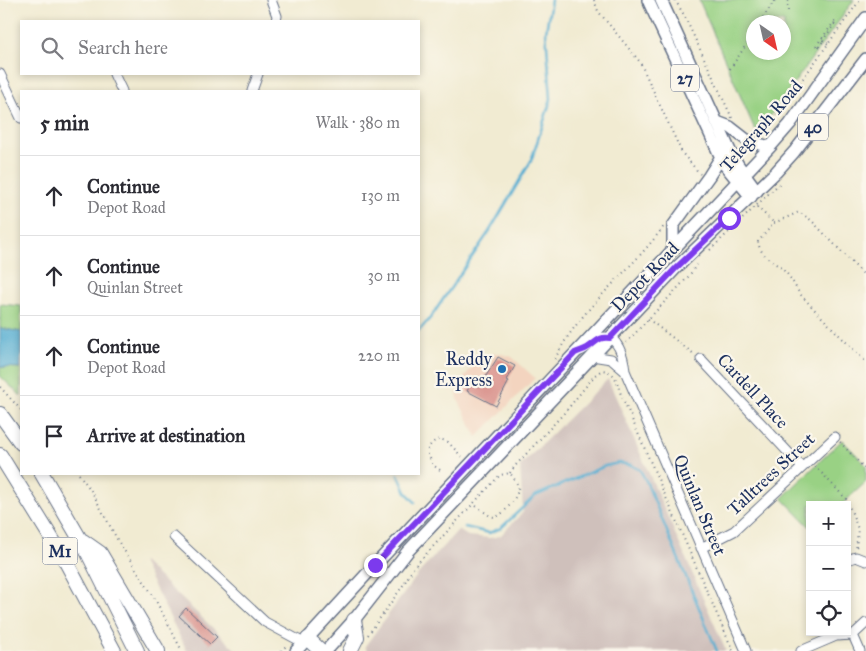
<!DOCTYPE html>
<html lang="en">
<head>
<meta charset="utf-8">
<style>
  :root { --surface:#fff; --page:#f2f2f3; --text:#2b2b33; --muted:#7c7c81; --line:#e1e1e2 }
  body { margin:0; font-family:"IM FELL Great Primer",serif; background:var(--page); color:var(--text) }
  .controls { position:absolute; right:15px; bottom:15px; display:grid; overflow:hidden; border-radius:0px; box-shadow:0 2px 8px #0003 }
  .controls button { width:45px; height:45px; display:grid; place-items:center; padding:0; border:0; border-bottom:1px solid var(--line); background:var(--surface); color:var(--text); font:25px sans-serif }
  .compass { position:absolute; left:746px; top:15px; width:45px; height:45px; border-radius:50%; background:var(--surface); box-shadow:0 2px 8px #0003; rotate:146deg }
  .stop { position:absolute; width:15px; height:15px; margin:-11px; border:4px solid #7c3aed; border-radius:50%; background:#fff }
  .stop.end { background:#7c3aed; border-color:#fff; box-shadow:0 1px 5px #0008 }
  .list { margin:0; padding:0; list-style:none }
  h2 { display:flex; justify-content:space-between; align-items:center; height:65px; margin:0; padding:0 20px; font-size:21px }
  h2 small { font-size:16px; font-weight:400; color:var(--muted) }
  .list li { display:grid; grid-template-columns:32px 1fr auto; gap:15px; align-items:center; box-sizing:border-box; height:80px; padding:0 20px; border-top:1px solid var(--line) }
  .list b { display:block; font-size:19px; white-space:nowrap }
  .list p { margin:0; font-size:16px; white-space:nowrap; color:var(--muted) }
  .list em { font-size:16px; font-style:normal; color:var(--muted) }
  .icon { flex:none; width:28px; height:28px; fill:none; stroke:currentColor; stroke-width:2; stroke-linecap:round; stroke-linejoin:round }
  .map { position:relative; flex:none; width:866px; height:651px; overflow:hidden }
  .search { position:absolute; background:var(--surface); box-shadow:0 2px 8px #0003; left:20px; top:20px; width:400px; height:55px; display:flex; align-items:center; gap:12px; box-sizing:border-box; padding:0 18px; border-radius:0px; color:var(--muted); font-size:19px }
  .panel { position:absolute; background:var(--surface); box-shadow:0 2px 8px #0003; left:20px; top:90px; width:400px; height:385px; border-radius:0px }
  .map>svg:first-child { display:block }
</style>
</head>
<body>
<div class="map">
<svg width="866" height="651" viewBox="0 0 866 651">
  <rect width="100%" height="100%" fill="#fbf7ec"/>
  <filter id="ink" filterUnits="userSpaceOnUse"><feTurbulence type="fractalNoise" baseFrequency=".02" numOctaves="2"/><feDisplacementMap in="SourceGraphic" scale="10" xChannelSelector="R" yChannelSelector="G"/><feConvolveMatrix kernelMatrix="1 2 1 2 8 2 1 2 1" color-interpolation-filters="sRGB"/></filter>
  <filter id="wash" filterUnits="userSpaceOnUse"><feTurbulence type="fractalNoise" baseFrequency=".0096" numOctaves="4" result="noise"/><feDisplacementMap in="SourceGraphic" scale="20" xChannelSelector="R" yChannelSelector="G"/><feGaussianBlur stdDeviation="1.12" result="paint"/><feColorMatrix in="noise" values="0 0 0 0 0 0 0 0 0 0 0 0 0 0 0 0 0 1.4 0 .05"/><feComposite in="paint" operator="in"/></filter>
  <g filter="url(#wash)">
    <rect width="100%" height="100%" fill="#f1ebd2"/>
    <!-- built -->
    <path fill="#f3d4bf" d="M498 353 512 357 535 378 477 437 458 400 457 390 465 376 476 362 491 354Z"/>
    <!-- industrial -->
    <path fill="#cfc0bb" d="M608 379 726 651H367L365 646 419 573 458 530 468 536 490 538 500 536 523 512 520 466Z
      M141 560 237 651H187Z"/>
    <!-- green -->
    <path fill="#99d184" stroke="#5a8071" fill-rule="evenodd" d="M699 0H854L761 129 755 130ZM784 22V52H754V22Z
      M0 304 21 306V332L0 328Z
      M0 367 21 368V396L0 376Z
      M842 440 866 465V482L841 505H810V527L782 498Z"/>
    <!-- water -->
    <path fill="#54add1" stroke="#386e98" d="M0 328 21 332V368L0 367Z"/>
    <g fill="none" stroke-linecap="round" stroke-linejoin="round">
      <!-- stream -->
      <path stroke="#54add1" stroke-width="2.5" d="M419 331 431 317 489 232 531 161 551 99 546 32 551 0
        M398 474 406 492 415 502
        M465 527 489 533 501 528 535 496 605 466 619 463 631 465 640 470 646 481 717 651"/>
    </g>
    <g id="blocks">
      <!-- building -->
      <path fill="#d9908a" d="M498 357 515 366 507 380 509 381 496 406 467 391 472 382 479 387Z
        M186 608 217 637 210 644 179 616Z"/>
    </g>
  </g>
  <g filter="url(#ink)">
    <use href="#blocks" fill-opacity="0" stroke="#667187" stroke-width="1"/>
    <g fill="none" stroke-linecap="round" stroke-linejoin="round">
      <!-- minor casing -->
      <g stroke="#667187" stroke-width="11">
        <path id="minor" d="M271 0 277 16 276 21
          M0 74 21 118
          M114 74 122 91
          M252 91 258 74
          M580 351C588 348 592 341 600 338 618 332 624 359 625 371L746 651
          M592 356 611 359 625 371
          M701 359 802 467
          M174 537 265 622 304 643
          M701 548 734 531 835 437
          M847 560 856 557 866 561
          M853 635 860 651
          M801 651 836 636 853 635 866 623"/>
      </g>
      <!-- major casing -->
      <g stroke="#667187" stroke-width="14">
        <path id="major" d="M648 0 724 164 751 197
          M661 0 730 151 738 165 757 191
          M717 122 730 127 748 141 770 147
          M673 249V226L709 176 721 157
          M296 651 375 565 770 147 790 124 866 18
          M326 651 354 620 408 551 676 268 776 172 794 152 866 59"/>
      </g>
      <!-- highway casing -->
      <g stroke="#667187" stroke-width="16">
        <path id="highway" d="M0 414 21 443
          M0 455 65 560 114 651
          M42 474 88 553 137 651
          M83 541 100 553 158 651
          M308 639 321 651
          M350 651 357 637 354 620"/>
      </g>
      <!-- path -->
      <path stroke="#667187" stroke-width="2" stroke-dasharray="1 4" stroke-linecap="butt" d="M594 0 598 11 640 62 682 153 700 174
        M675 0 684 15 732 118
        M788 11 787 3 789 0
        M760 22 775 0
        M816 46 835 21 836 22 823 40 828 44
        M819 47 823 41
        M730 69 754 33
        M760 134 772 121 860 0
        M757 207 773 222
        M710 250 782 181
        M866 277 811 220 799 212 774 223 758 242C761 259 778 262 788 275 793 281 796 289 801 295 822 318 844 340 866 362
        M648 319 694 354
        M626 343 689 276 699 261
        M555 359C580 307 630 273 664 226
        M0 387 21 410
        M840 442 866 470
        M815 466 847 500 858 529 856 550
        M440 470 433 465 427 452C429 445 433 441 440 439L448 442 462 457
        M510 473 515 466 566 411 595 375 602 370C616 372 616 380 620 392L733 651
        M79 474 92 492 118 541 154 597 182 651
        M476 506 490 516C493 517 496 517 498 516 505 513 520 494 518 487 517 482 513 477 510 473
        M368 635 402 587 414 567 500 475 510 473
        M281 651 288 644"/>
      <!-- minor -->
      <use href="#minor" stroke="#fff" stroke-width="9"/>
      <!-- major -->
      <use href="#major" stroke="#fff" stroke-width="11"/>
      <!-- highway -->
      <use href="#highway" stroke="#fff" stroke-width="14"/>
    </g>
  </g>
  <g fill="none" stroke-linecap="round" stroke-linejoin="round" filter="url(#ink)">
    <!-- route -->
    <path stroke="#7c3aed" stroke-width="6" d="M375 565 575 353C579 351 584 350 587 348 596 343 598 336 610 338L676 268 729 218"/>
  </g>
  <!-- markers -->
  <circle fill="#1f6fb2" stroke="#fbf7ec" stroke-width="2" cx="502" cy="369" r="5"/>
  <g text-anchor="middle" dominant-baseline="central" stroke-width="4.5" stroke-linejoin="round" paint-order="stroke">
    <!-- shield labels -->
    <g fill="#fbf7ec" stroke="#5e6b89" stroke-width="1">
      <rect x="671" y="64.5" width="28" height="27" rx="4"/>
      <rect x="798" y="113.5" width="30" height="27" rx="4"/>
      <rect x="42.5" y="537.5" width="35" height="27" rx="4"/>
    </g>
    <g font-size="16" font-weight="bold" fill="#1b2f5e">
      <text x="685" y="78">27</text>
      <text x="813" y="127">40</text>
      <text x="60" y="551">M1</text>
    </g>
    <!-- street labels -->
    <g font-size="18" fill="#1b2f5e" stroke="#fbf7ec">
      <text transform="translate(761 126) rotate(-49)">Telegraph Road</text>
      <text transform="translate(645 277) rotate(-46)">Depot Road</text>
      <text transform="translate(753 391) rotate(47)">Cardell Place</text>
      <text transform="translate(771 474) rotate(-43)">Talltrees Street</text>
      <text transform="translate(700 505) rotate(67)">Quinlan Street</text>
    </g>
    <!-- poi labels -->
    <g font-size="18" fill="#1b2f5e" stroke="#fbf7ec" text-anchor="end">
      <text x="492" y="359">Reddy<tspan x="492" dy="21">Express</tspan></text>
    </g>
  </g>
</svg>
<div class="controls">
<button>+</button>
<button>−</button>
<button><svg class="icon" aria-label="locate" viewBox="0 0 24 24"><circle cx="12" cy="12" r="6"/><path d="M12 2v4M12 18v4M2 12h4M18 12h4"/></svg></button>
</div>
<svg class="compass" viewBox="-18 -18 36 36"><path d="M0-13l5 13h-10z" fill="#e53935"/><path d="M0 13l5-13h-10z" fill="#7c7c81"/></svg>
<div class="stop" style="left:729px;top:218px"></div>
<div class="stop end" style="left:375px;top:565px"></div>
<div class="search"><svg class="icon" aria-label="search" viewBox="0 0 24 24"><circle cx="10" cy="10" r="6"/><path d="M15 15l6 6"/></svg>Search here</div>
<section class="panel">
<h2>5 min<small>Walk · 380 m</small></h2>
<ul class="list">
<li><svg class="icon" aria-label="ahead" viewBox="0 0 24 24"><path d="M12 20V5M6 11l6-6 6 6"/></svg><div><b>Continue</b><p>Depot Road</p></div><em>130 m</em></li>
<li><svg class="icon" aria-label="ahead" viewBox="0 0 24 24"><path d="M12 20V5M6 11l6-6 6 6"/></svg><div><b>Continue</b><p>Quinlan Street</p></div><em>30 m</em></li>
<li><svg class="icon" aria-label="ahead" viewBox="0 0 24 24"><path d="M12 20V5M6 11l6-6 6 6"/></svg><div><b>Continue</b><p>Depot Road</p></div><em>220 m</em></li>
<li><svg class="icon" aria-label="arrive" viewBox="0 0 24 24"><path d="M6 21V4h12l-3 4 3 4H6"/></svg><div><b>Arrive at destination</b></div></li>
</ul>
</section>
</div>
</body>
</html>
